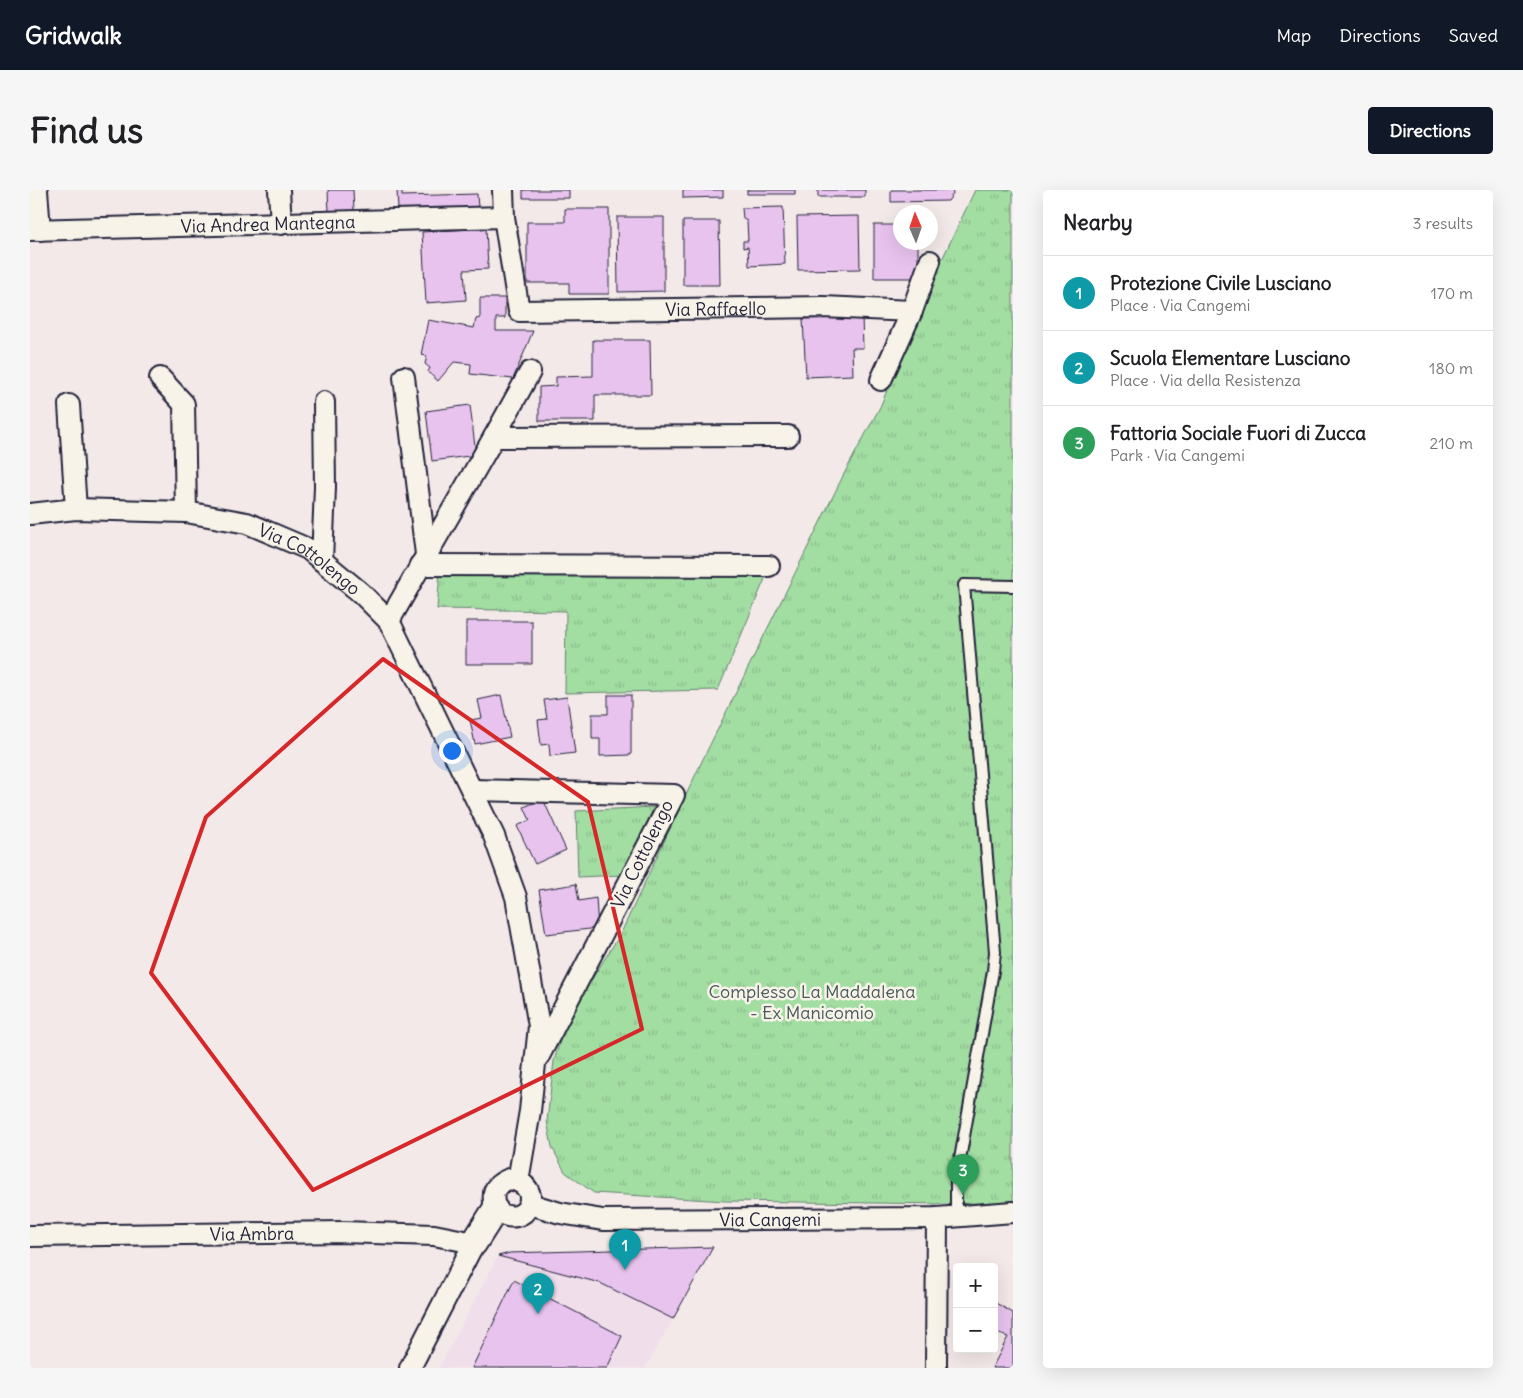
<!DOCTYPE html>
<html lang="en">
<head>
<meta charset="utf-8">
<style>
  :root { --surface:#fff; --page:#f6f6f6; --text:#202124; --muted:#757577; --line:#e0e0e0; --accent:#111827 }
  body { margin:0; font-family:Delius,sans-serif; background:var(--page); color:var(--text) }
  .controls { position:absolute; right:15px; bottom:15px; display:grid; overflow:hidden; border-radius:5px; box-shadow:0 5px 20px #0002 }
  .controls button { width:45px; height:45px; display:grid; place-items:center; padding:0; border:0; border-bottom:1px solid var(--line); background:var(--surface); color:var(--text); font:25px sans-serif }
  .compass { position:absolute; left:863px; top:15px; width:45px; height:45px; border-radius:50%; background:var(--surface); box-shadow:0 5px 20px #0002; rotate:358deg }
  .you { position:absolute; left:421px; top:560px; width:18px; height:18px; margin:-12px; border:4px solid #fff; border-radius:50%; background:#1a73e8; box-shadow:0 0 0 8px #1a73e833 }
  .badge { display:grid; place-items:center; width:32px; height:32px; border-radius:50%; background:var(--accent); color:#fff; font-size:16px; font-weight:700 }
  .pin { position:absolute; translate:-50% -41px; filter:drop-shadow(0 1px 2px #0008) }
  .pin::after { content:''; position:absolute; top:26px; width:18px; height:15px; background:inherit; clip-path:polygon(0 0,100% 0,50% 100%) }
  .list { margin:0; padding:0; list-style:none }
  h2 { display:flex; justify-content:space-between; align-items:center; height:65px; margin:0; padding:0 20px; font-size:21px }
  h2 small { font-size:16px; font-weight:400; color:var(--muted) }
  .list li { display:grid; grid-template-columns:32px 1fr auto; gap:15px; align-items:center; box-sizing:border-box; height:75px; padding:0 20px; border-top:1px solid var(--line) }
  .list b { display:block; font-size:19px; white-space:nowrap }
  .list p { margin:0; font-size:16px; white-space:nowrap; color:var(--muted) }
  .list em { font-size:16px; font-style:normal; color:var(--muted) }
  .map { position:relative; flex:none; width:983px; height:1178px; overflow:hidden; border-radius:5px }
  header { display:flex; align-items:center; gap:30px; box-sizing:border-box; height:70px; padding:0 25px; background:var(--accent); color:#fff }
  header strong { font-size:24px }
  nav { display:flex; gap:28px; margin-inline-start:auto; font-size:18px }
  .intro { display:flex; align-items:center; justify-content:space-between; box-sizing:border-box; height:120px; padding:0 30px }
  h1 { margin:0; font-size:35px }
  .button { padding:12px 22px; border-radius:5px; background:var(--accent); color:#fff; font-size:18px; font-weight:700 }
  main { display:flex; gap:30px; padding:0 30px }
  aside { flex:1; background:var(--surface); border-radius:5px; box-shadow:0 5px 20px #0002 }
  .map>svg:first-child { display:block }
</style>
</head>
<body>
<header>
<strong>Gridwalk</strong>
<nav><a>Map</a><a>Directions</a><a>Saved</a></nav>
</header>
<div class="intro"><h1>Find us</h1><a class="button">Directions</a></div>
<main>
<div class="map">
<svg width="983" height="1178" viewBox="0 0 983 1178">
  <defs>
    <pattern id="grass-tufts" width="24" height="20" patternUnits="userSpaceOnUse" patternTransform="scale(1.25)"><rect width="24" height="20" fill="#a2dda2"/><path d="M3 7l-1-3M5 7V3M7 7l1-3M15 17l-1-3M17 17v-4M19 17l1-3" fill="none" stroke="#8bbd8c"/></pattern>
  </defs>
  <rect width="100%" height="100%" fill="#f4e9e9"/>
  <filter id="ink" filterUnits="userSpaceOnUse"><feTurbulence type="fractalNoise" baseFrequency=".02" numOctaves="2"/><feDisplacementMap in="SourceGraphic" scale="10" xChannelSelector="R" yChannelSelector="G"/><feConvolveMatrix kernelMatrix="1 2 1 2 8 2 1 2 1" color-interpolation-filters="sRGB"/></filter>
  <g filter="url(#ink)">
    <!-- built -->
    <path fill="#f0deea" d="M468 1066 570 1093 643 1129 615 1178H409Z"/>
    <!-- grass -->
    <path fill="url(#grass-tufts)" stroke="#62806e" d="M945 0H983V1012L918 1014 696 1011 564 1003 535 982 522 957 517 931 524 871 532 844 551 806 590 745 673 569 814 284 850 217 881 144 897 101Z
      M410 381 737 384 688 500 535 503 536 421 407 419Z
      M624 617 593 685 548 687 546 621Z"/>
    <!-- building -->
    <path fill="#e8c3ee" stroke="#22223b" d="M298 0H323L324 21 299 22Z
      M367 0H376L372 2V6L447 4 448 18 368 20Z
      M493 0H539V8H493Z
      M653 0H693V7L653 8Z
      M717 0H765V4H717Z
      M788 0H835V7H788Z
      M861 0H922L923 4 918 11 861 12Z
      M753 17 755 74 719 76 718 57 713 58V51H718L717 31 713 29 712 18Z
      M535 19H579V104H539V93H497V32H535Z
      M829 26 830 79 768 80 767 27Z
      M587 27H634V101L588 102Z
      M653 31H689L690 95H653Z
      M844 35H871V52H888V88H844Z
      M456 38 458 79 434 80 436 110 396 113 392 42Z
      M450 108H475V128H466V141H503L483 189 440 184 441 174 424 172 408 191 398 182 400 178 395 174 397 166 391 165 398 130 444 138 446 129 450 128Z
      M832 127 833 158H822L823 185 776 187 773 129Z
      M563 150H620L621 205H565V231H509V197L526 196V187L563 186Z
      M440 215 446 265 402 271 396 221Z
      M436 431H502V474H436Z
      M471 505 480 547 445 554 440 530 452 528 448 510Z
      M578 505H601V565L570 566V549H562V524H578Z
      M537 507 545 563 520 566 519 554 511 555 508 530 517 529 514 510Z
      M513 609 536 660 505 674 487 636 500 630 494 617Z
      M546 694 549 711 566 708 568 738 516 744 509 700Z
      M683 1057 643 1129 570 1093 468 1066 480 1063Z
      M484 1090 592 1146 577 1178H442Z
      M964 1112 983 1123V1178H962L978 1147 964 1142Z"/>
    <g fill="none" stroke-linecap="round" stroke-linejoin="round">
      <!-- service casing -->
      <g stroke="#22223b" stroke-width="14">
        <path id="service" d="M926 1026V992L963 781 965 762 934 395 983 396"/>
      </g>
      <!-- minor casing -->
      <g stroke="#22223b" stroke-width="24">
        <g id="minor">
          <path d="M7 0 10 40"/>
          <path d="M249 0 251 34"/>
          <path id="s1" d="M473 0 474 27 489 121 793 117 882 121"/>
          <path id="s2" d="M0 40 474 27"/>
          <path d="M374 187 396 364"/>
          <path d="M130 188 154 214 156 322"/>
          <path d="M851 190 882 121 900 71"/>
          <path d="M39 215 46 319"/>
          <path d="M464 247 500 182"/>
          <path id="s3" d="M0 324 46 319 156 322 217 333 278 359 331 403 359 431 464 646 486 707 509 836 500 921 488 991"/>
          <path d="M292 371 295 297 294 212"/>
          <path d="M390 375 739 376"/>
          <path d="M359 431 464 247 758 246"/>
          <path d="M442 600 644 605 509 866"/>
          <path d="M479 989C517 994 498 1044 465 1020 462 1003 462 996 479 989Z"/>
          <path id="s4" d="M500 1014 530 1023 573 1030 907 1028 983 1022"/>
          <path id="s5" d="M0 1046 313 1042 404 1045 444 1053 380 1178"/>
          <path d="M906 1178 907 1028"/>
        </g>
      </g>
      <!-- tertiary casing -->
      <g stroke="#22223b" stroke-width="29">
        <path id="tertiary" d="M444 1053 465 1020"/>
      </g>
      <!-- service -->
      <use href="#service" stroke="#f7f3e8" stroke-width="10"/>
      <!-- minor -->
      <use href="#minor" stroke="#f7f3e8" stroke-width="20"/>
      <!-- tertiary -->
      <use href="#tertiary" stroke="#f7f3e8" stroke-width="25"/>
    </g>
  </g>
  <!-- marked area -->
  <path fill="none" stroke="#d62828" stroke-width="4" stroke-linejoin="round" d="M353 469 558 612 612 839 283 1000 121 783 176 627Z"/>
  <g text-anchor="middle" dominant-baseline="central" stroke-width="5" stroke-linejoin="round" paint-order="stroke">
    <!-- street labels -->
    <g font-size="18" fill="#22223b" stroke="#f7f3e8">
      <text stroke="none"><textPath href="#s2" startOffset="238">Via Andrea Mantegna</textPath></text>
      <text stroke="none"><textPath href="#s1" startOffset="319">Via Raffaello</textPath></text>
      <text stroke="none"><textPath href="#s3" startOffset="291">Via Cottolengo</textPath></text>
      <text transform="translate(612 664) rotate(-64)">Via Cottolengo</text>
      <text stroke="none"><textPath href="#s4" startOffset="242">Via Cangemi</textPath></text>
      <text stroke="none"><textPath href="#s5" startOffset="222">Via Ambra</textPath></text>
    </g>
    <!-- park labels -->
    <g font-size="18" fill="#485a5a" stroke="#f7f3e8">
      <text x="782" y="801">Complesso La Maddalena<tspan x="782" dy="21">- Ex Manicomio</tspan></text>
    </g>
  </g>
</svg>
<div class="controls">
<button>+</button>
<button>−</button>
</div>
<svg class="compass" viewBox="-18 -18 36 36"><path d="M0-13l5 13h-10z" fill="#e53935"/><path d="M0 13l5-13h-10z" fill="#757577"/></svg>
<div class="you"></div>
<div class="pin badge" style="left:595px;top:1080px;background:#0f9aa8">1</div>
<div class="pin badge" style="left:508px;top:1124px;background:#0f9aa8">2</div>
<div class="pin badge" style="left:933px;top:1005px;background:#2e9e5b">3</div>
</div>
<aside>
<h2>Nearby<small>3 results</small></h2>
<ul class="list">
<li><span class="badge" style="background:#0f9aa8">1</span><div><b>Protezione Civile Lusciano</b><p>Place · Via Cangemi</p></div><em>170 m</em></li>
<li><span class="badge" style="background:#0f9aa8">2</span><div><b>Scuola Elementare Lusciano</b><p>Place · Via della Resistenza</p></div><em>180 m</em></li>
<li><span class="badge" style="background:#2e9e5b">3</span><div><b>Fattoria Sociale Fuori di Zucca</b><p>Park · Via Cangemi</p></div><em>210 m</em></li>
</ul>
</aside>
</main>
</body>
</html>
